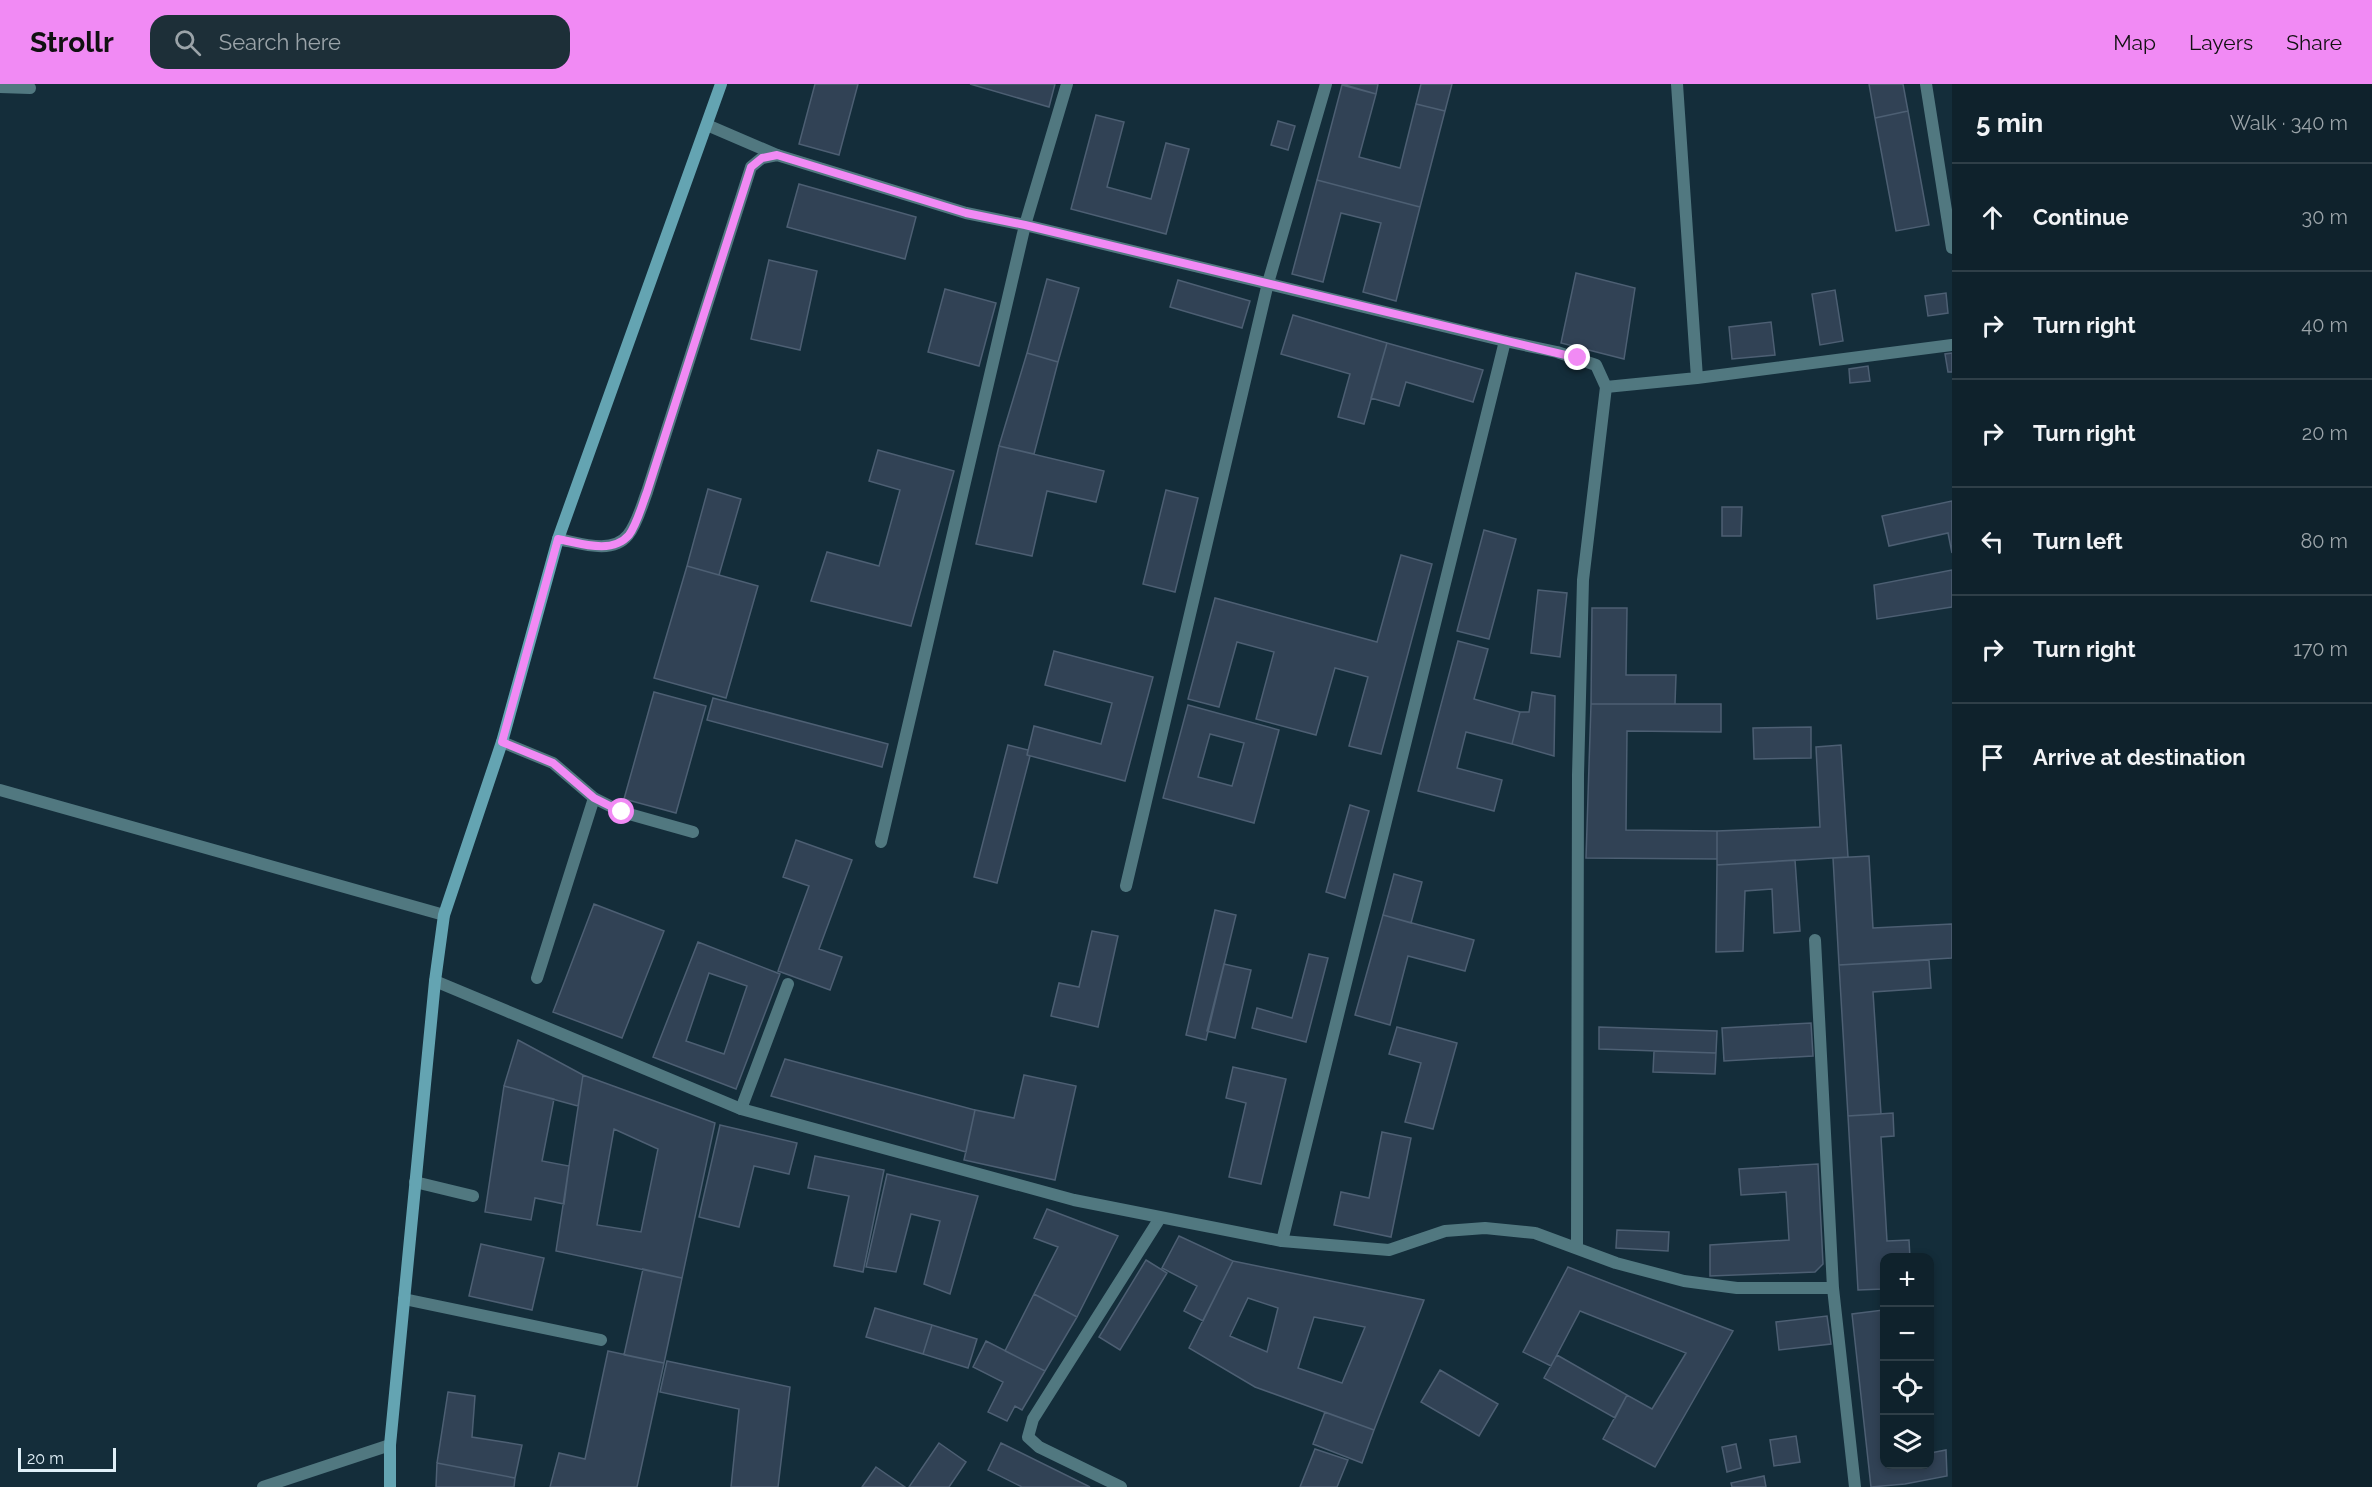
<!DOCTYPE html>
<html lang="en">
<head>
<meta charset="utf-8">
<style>
  :root { --surface:#0f222c; --page:#1d2f38; --text:#f1f3f6; --muted:#9ba4a9; --line:#2f3f48; --accent:#f18af4 }
  body { margin:0; font-family:Raleway,sans-serif; background:var(--page); color:var(--text) }
  .controls { position:absolute; right:18px; bottom:18px; display:grid; overflow:hidden; border-radius:12px; box-shadow:0 3px 9px #0003 }
  .controls button { width:54px; height:54px; display:grid; place-items:center; padding:0; border:0; border-bottom:2px solid var(--line); background:var(--surface); color:var(--text); font:30px sans-serif }
  .scale { position:absolute; left:18px; bottom:15px; width:98px; box-sizing:border-box; padding-left:6px; border:3px solid #e0eff7; border-top:0; font-size:16px; line-height:21px; white-space:nowrap; color:#e0eff7; -webkit-text-stroke:4px #142d3a; paint-order:stroke }
  .stop { position:absolute; width:18px; height:18px; margin:-14px; border:4px solid #f18af4; border-radius:50%; background:#fff }
  .stop.end { background:#f18af4; border-color:#fff; box-shadow:0 2px 6px #0008 }
  .list { margin:0; padding:0; list-style:none }
  h2 { display:flex; justify-content:space-between; align-items:center; height:78px; margin:0; padding:0 24px; font-size:26px }
  h2 small { font-size:20px; font-weight:400; color:var(--muted) }
  .list li { display:grid; grid-template-columns:39px 1fr auto; gap:18px; align-items:center; box-sizing:border-box; height:108px; padding:0 24px; border-top:2px solid var(--line) }
  .list b { display:block; font-size:22px; white-space:nowrap }
  .list em { font-size:20px; font-style:normal; color:var(--muted) }
  .icon { flex:none; width:33px; height:33px; fill:none; stroke:currentColor; stroke-width:2; stroke-linecap:round; stroke-linejoin:round }
  .map { position:relative; flex:none; width:1952px; height:1403px; overflow:hidden }
  header { display:flex; align-items:center; gap:36px; box-sizing:border-box; height:84px; padding:0 30px; background:var(--accent); color:#111 }
  header strong { font-size:28px }
  nav { display:flex; gap:33px; margin-inline-start:auto; font-size:21px }
  .search { width:420px; height:54px; background:var(--page); display:flex; align-items:center; gap:15px; box-sizing:border-box; padding:0 21px; border-radius:18px; color:var(--muted); font-size:22px }
  main { display:flex }
  aside { flex:1; background:var(--surface) }
  .map>svg:first-child { display:block }
</style>
</head>
<body>
<header>
<strong>Strollr</strong>
<div class="search"><svg class="icon" aria-label="search" viewBox="0 0 24 24"><circle cx="10" cy="10" r="6"/><path d="M15 15l6 6"/></svg>Search here</div>
<nav><a>Map</a><a>Layers</a><a>Share</a></nav>
</header>
<main>
<div class="map">
<svg width="1952" height="1403" viewBox="0 0 1952 1403">
  <rect width="100%" height="100%" fill="#142d3a"/>
  <!-- building -->
  <path fill="#314255" stroke="#4d5f73" stroke-width="1.5" fill-rule="evenodd" d="M815 0H858L839 71 799 60Z
    M970 0H1055L1049 23Z
    M1342 0H1378L1376 10Z
    M1421 0H1452L1445 27 1416 20Z
    M1869 0H1903L1908 27 1875 34Z
    M1342 1 1376 10 1359 73 1400 84 1416 20 1445 27 1420 123 1317 96Z
    M1908 27 1929 141 1896 147 1875 34Z
    M1096 31 1124 38 1107 103 1151 115 1166 59 1189 65 1166 150 1071 125Z
    M1278 37 1295 42 1288 66 1271 61Z
    M1317 96 1420 123 1396 217 1363 208 1381 139 1341 129 1323 198 1292 190Z
    M799 100 916 133 905 175 787 143Z
    M769 176 817 187 800 266 751 255Z
    M1576 189 1635 204 1624 275 1561 259Z
    M1047 195 1079 204 1058 278 1027 269Z
    M1178 196 1250 217 1242 244 1170 223Z
    M945 205 996 219 979 282 928 268Z
    M1835 206 1843 257 1820 261 1812 210Z
    M1946 209 1948 229 1928 232 1925 212Z
    M1293 231 1387 259 1364 340 1338 333 1350 290 1281 270Z
    M1771 238 1775 271 1732 275 1729 243Z
    M1387 259 1483 286 1473 318 1406 298 1399 322 1371 314Z
    M1027 269 1058 278 1034 370 999 362Z
    M1952 269V288H1948L1945 270Z
    M1868 282 1870 297 1850 299 1849 285Z
    M999 362 1104 387 1096 418 1047 407 1032 472 976 460Z
    M878 366 954 387 911 542 811 517 827 468 879 482 900 406 869 397Z
    M708 405 741 415 719 491 687 482Z
    M1166 406 1198 414 1175 508 1143 500Z
    M1952 417V469L1948 449 1889 462 1882 432Z
    M1722 423H1742L1741 452H1722Z
    M1484 446 1516 455 1489 555 1457 547Z
    M1401 471 1432 480 1381 670 1349 662 1368 593 1335 584 1316 651 1256 635 1274 568 1237 558 1219 623 1188 615 1215 514 1377 558Z
    M687 482 758 502 726 614 654 594Z
    M1952 486V523L1877 535 1874 501Z
    M1538 506 1567 509 1560 573 1531 569Z
    M1592 524H1627L1626 591H1676L1675 620H1591Z
    M1458 557 1488 565 1474 615 1520 628 1512 660 1466 648 1457 684 1502 696 1494 727 1418 707Z
    M1054 567 1153 593 1125 697 1027 671 1034 642 1101 660 1112 619 1045 601Z
    M654 608 706 622 676 729 624 715Z
    M1532 608 1555 612 1554 672 1512 660 1520 628H1529Z
    M713 614 888 660 882 683 707 636Z
    M1591 620H1721V648L1627 647 1626 746 1717 747V775L1586 774Z
    M1188 621 1279 646 1254 739 1163 714ZM1210 650 1244 659 1232 702 1198 693Z
    M1811 643V674L1754 675 1753 644Z
    M1008 661 1028 666 1027 671 1030 672 997 799 974 793Z
    M1841 661 1848 773 1717 781V747L1820 743 1816 663Z
    M1350 721 1369 727 1345 814 1326 808Z
    M796 756 852 776 819 865 842 873 830 906 778 887 809 802 783 793Z
    M1869 772 1873 844 1952 840V874L1839 881 1833 774Z
    M1795 776 1800 847 1774 849 1772 805 1745 807 1743 867 1716 868 1717 781Z
    M1394 790 1422 798 1411 839 1383 831Z
    M594 820 664 847 622 954 553 928Z
    M1215 826 1236 831 1206 956 1186 951Z
    M1383 831 1474 856 1465 887 1408 872 1390 941 1355 931Z
    M1092 847 1118 852 1098 943 1051 932 1059 899 1079 903Z
    M698 858 780 890 736 1005 653 973ZM709 889 747 902 724 970 686 957Z
    M1309 870 1328 874 1306 958 1252 944 1257 924 1292 934Z
    M1929 876 1931 904 1873 908 1881 1030 1848 1032 1839 881Z
    M1224 880 1251 886 1235 954 1207 947Z
    M1811 939 1813 972 1724 977 1722 944Z
    M1397 943 1457 959 1433 1045 1405 1038 1421 979 1389 970Z
    M1599 943 1717 947 1716 969 1599 965Z
    M518 956 583 991 578 1022 504 1002Z
    M1654 967 1716 969 1715 990 1653 988Z
    M785 975 975 1026 966 1068 771 1012Z
    M1233 983 1286 995 1261 1100 1229 1093 1246 1019 1226 1014Z
    M583 991 715 1039 682 1194 556 1167ZM614 1045 658 1065 641 1148 597 1141Z
    M1024 991 1076 1002 1055 1096 964 1076 975 1026 1014 1034Z
    M504 1002 554 1015 542 1077 569 1082 564 1120 535 1114 531 1136 485 1128Z
    M1893 1029 1894 1052 1881 1053 1887 1157 1909 1156 1910 1174H1884V1205L1858 1206 1848 1032Z
    M720 1041 797 1059 789 1090 754 1082 739 1143 699 1133Z
    M1382 1048 1411 1054 1391 1153 1334 1141 1341 1108 1369 1114Z
    M815 1072 884 1086 863 1188 834 1182 849 1112 808 1104Z
    M1818 1080 1823 1180 1815 1188 1710 1192V1161L1789 1156 1786 1108 1741 1111 1739 1085Z
    M887 1090 978 1112 950 1210 924 1200 940 1137 911 1130 896 1188 866 1183Z
    M1047 1125 1118 1152 1077 1233 1034 1210 1058 1163 1034 1154Z
    M1617 1146 1669 1148 1668 1167 1616 1164Z
    M1179 1152 1233 1177 1203 1237 1184 1227 1197 1202 1162 1184Z
    M481 1160 544 1174 532 1226 469 1212Z
    M1146 1176 1167 1189 1120 1266 1099 1253Z
    M1233 1177 1424 1216 1374 1346 1255 1303 1189 1264ZM1248 1214 1278 1224 1267 1268 1230 1252ZM1314 1233 1365 1243 1342 1299 1298 1284Z
    M1568 1183 1733 1247 1655 1383 1603 1355 1627 1311 1652 1325 1686 1269 1580 1227 1551 1282 1523 1268Z
    M643 1185 682 1194 664 1279 624 1271Z
    M1034 1210 1077 1233 1045 1287 1005 1267Z
    M875 1224 932 1241 923 1270 866 1253Z
    M1883 1226 1884 1380H1930V1369L1946 1366 1947 1392 1905 1400 1871 1403 1852 1230Z
    M1827 1232 1831 1260 1779 1266 1776 1238Z
    M932 1241 977 1255 968 1284 923 1270Z
    M986 1257 1045 1287 1022 1326 1015 1322 1007 1337 988 1328 1003 1298 973 1283Z
    M608 1267 664 1279 637 1403H550L559 1369 585 1375Z
    M1557 1271 1627 1311 1615 1334 1544 1294Z
    M667 1277 790 1303 778 1403H731L739 1325 660 1308Z
    M1440 1286 1498 1320 1479 1352 1421 1318Z
    M448 1308 475 1312 472 1353 522 1361 515 1394 437 1379Z
    M1325 1328 1374 1346 1362 1379 1313 1360Z
    M1796 1352 1800 1378 1774 1382 1770 1356Z
    M939 1359 966 1378 949 1403H909Z
    M1001 1359 1090 1403H1022L988 1386Z
    M1736 1360 1741 1384 1727 1388 1722 1363Z
    M1315 1365 1348 1376 1337 1403H1300Z
    M437 1379 515 1394 514 1403H436Z
    M876 1383 905 1403H862Z
    M1764 1392 1766 1403H1732L1731 1399Z"/>
  <g fill="none" stroke-linecap="round" stroke-linejoin="round">
    <!-- service -->
    <path stroke="#517880" stroke-width="12" d="M1677 0 1697 294
      M707 41 777 71
      M1606 303 1697 294 1952 261
      M502 658 553 679 594 714 622 728 693 748
      M881 758 1025 141 1067 0
      M1126 802 1268 199 1326 0
      M537 894 594 714
      M741 1025 788 900
      M415 1098 473 1112
      M1282 1157 1505 257
      M404 1215 601 1256
      M1121 1403 1039 1363 1028 1353 1033 1335 1160 1134"/>
    <!-- minor -->
    <path stroke="#517880" stroke-width="12" d="M1926 0 1952 164
      M0 3 30 4
      M558 455C580 459 612 471 628 451 637 440 642 421 647 408L751 83 762 74 777 71 966 129 1025 141 1505 257 1557 268 1596 281 1606 303 1583 496 1578 691 1577 1163
      M0 706 444 831
      M1815 856 1833 1204 1855 1403
      M435 897 741 1025 1074 1116 1282 1157 1389 1166 1445 1147 1485 1144 1535 1149 1616 1179 1684 1197 1737 1204H1833"/>
    <!-- tertiary -->
    <path stroke="#517880" stroke-width="12" d="M263 1403 390 1361"/>
    <!-- secondary -->
    <path stroke="#64a4b2" stroke-width="12" d="M390 1403V1361L435 897 444 831 502 658 558 455 721 0"/>
  </g>
  <g fill="none" stroke-linecap="round" stroke-linejoin="round">
    <!-- route -->
    <path stroke="#f18af4" stroke-width="8" d="M622 728 594 714 553 679 502 658 558 455C580 459 612 471 629 451 637 440 642 421 647 408L751 83 762 74 777 71 966 129 1025 141 1578 274"/>
  </g>
</svg>
<div class="controls">
<button>+</button>
<button>−</button>
<button><svg class="icon" aria-label="locate" viewBox="0 0 24 24"><circle cx="12" cy="12" r="6"/><path d="M12 2v4M12 18v4M2 12h4M18 12h4"/></svg></button>
<button><svg class="icon" aria-label="layers" viewBox="0 0 24 24"><path d="M12 4l9 5-9 5-9-5zM3 14l9 5 9-5"/></svg></button>
</div>
<div class="scale">20 m</div>
<div class="stop" style="left:622px;top:728px"></div>
<div class="stop end" style="left:1578px;top:274px"></div>
</div>
<aside>
<h2>5 min<small>Walk · 340 m</small></h2>
<ul class="list">
<li><svg class="icon" aria-label="ahead" viewBox="0 0 24 24"><path d="M12 20V5M6 11l6-6 6 6"/></svg><div><b>Continue</b></div><em>30 m</em></li>
<li><svg class="icon" aria-label="right" viewBox="0 0 24 24"><path d="M7 20v-9h11M14 6l5 5-5 5"/></svg><div><b>Turn right</b></div><em>40 m</em></li>
<li><svg class="icon" aria-label="right" viewBox="0 0 24 24"><path d="M7 20v-9h11M14 6l5 5-5 5"/></svg><div><b>Turn right</b></div><em>20 m</em></li>
<li><svg class="icon" aria-label="left" viewBox="0 0 24 24"><path d="M17 20v-9H6M10 6l-5 5 5 5"/></svg><div><b>Turn left</b></div><em>80 m</em></li>
<li><svg class="icon" aria-label="right" viewBox="0 0 24 24"><path d="M7 20v-9h11M14 6l5 5-5 5"/></svg><div><b>Turn right</b></div><em>170 m</em></li>
<li><svg class="icon" aria-label="arrive" viewBox="0 0 24 24"><path d="M6 21V4h12l-3 4 3 4H6"/></svg><div><b>Arrive at destination</b></div></li>
</ul>
</aside>
</main>
</body>
</html>
